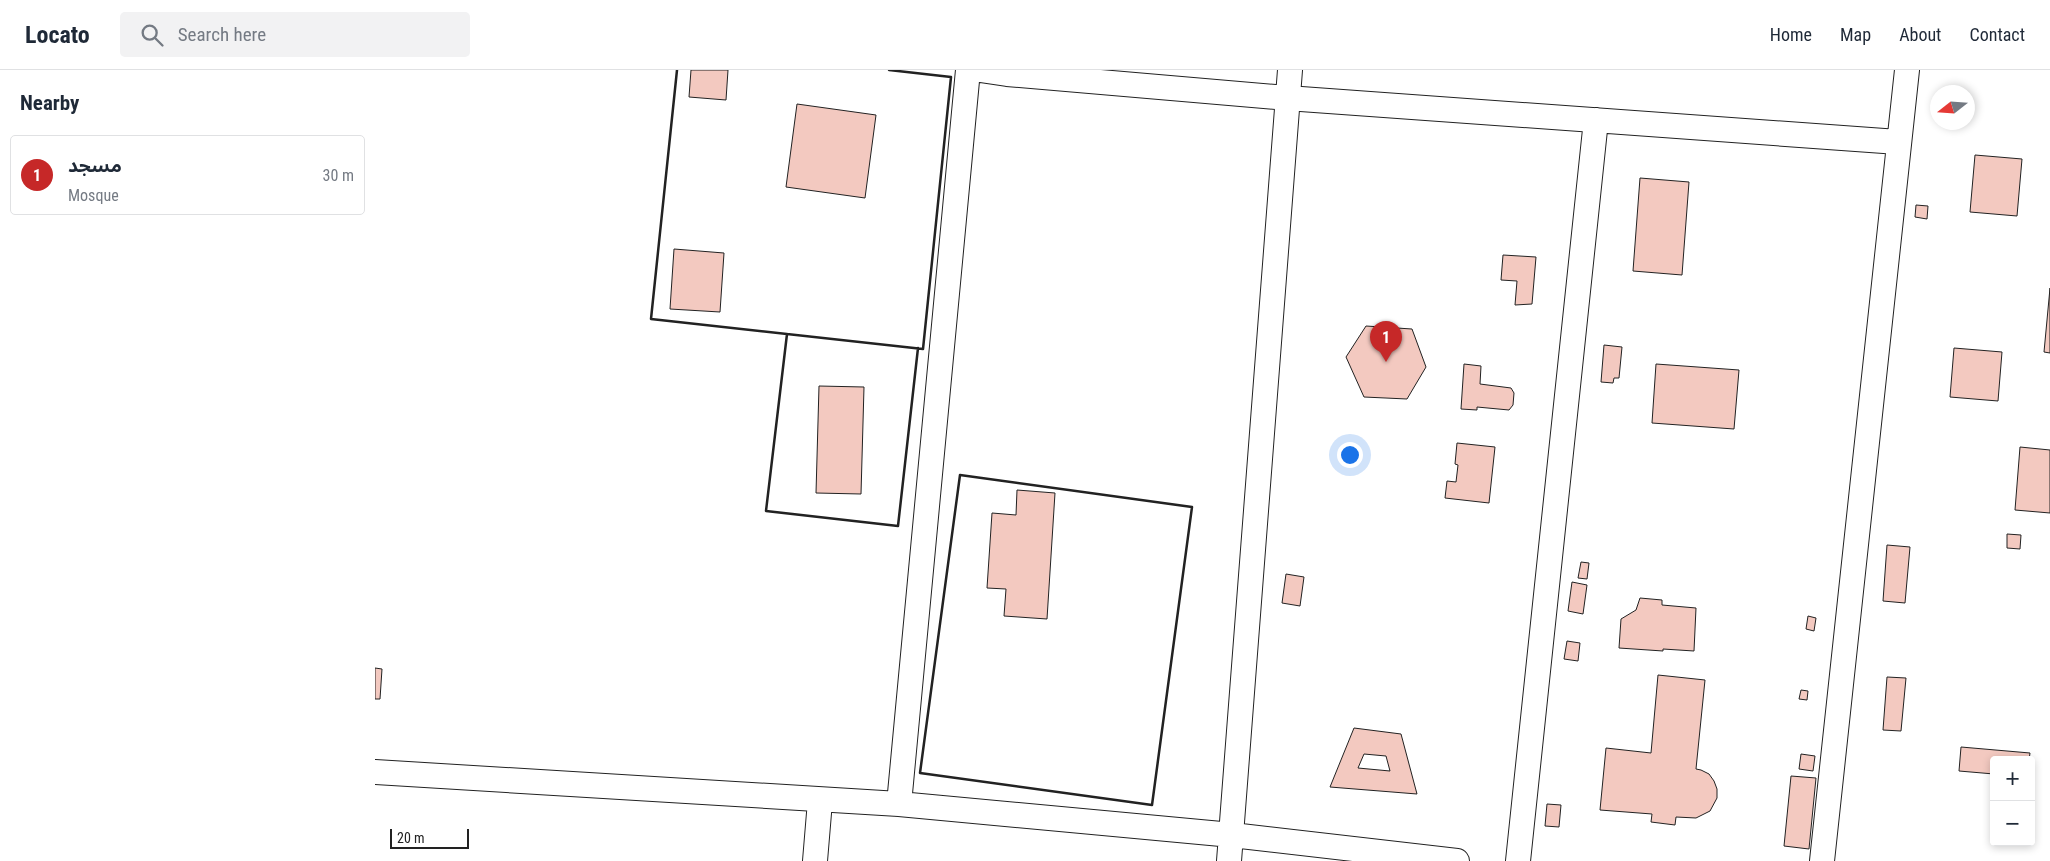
<!DOCTYPE html>
<html lang="en">
<head>
<meta charset="utf-8">
<style>
  :root { --surface:#fff; --page:#f2f2f3; --text:#1f2937; --muted:#747a83; --line:#e0e1e3; --accent:#c62828 }
  body { margin:0; font-family:"Roboto Condensed","Noto Sans Arabic",sans-serif; background:var(--page); color:var(--text) }
  .controls { position:absolute; right:15px; bottom:15px; display:grid; overflow:hidden; border-radius:5px; box-shadow:0 2px 8px #0003 }
  .controls button { width:45px; height:45px; display:grid; place-items:center; padding:0; border:0; border-bottom:1px solid var(--line); background:var(--surface); color:var(--text); font:25px sans-serif }
  .compass { position:absolute; left:1555px; top:15px; width:45px; height:45px; border-radius:50%; background:var(--surface); box-shadow:0 2px 8px #0003; rotate:253deg }
  .scale { position:absolute; left:15px; bottom:12px; width:79px; box-sizing:border-box; padding-left:5px; border:2px solid #222; border-top:0; font-size:14px; line-height:18px; white-space:nowrap; color:#222; -webkit-text-stroke:4px #fff; paint-order:stroke }
  .you { position:absolute; left:974px; top:384px; width:18px; height:18px; margin:-12px; border:4px solid #fff; border-radius:50%; background:#1a73e8; box-shadow:0 0 0 8px #1a73e833 }
  .badge { display:grid; place-items:center; width:32px; height:32px; border-radius:50%; background:var(--accent); color:#fff; font-size:16px; font-weight:700 }
  .pin { position:absolute; translate:-50% -41px; filter:drop-shadow(0 1px 2px #0008) }
  .pin::after { content:''; position:absolute; top:26px; width:18px; height:15px; background:inherit; clip-path:polygon(0 0,100% 0,50% 100%) }
  .list { margin:0; padding:0; list-style:none }
  h2 { display:flex; justify-content:space-between; align-items:center; height:65px; margin:0; padding:0 20px; font-size:21px }
  h2 small { font-size:16px; font-weight:400; color:var(--muted) }
  .list li { display:grid; grid-template-columns:32px 1fr auto; gap:15px; align-items:center; box-sizing:border-box; height:80px; margin:0 10px 10px; padding:0 10px; border:1px solid var(--line); border-radius:5px }
  .list b { display:block; font-size:19px; white-space:nowrap }
  .list p { margin:0; font-size:16px; white-space:nowrap; color:var(--muted) }
  .list em { font-size:16px; font-style:normal; color:var(--muted) }
  .icon { flex:none; width:28px; height:28px; fill:none; stroke:currentColor; stroke-width:2; stroke-linecap:round; stroke-linejoin:round }
  .map { position:relative; flex:none; width:1675px; height:791px; overflow:hidden }
  header { display:flex; align-items:center; gap:30px; box-sizing:border-box; height:70px; padding:0 25px; background:var(--surface); border-bottom:1px solid var(--line) }
  header strong { font-size:24px }
  nav { display:flex; gap:28px; margin-inline-start:auto; font-size:18px }
  .search { width:350px; height:45px; background:var(--page); display:flex; align-items:center; gap:12px; box-sizing:border-box; padding:0 18px; border-radius:5px; color:var(--muted); font-size:19px }
  main { display:flex }
  aside { flex:1; background:var(--surface) }
  .map>svg:first-child { display:block }
</style>
</head>
<body>
<header>
<strong>Locato</strong>
<div class="search"><svg class="icon" aria-label="search" viewBox="0 0 24 24"><circle cx="10" cy="10" r="6"/><path d="M15 15l6 6"/></svg>Search here</div>
<nav><a>Home</a><a>Map</a><a>About</a><a>Contact</a></nav>
</header>
<main>
<aside>
<h2>Nearby<small></small></h2>
<ul class="list">
<li><span class="badge">1</span><div><b>مسجد</b><p>Mosque</p></div><em>30 m</em></li>
</ul>
</aside>
<div class="map">
<svg width="1675" height="791" viewBox="0 0 1675 791">
  <rect width="100%" height="100%" fill="#fff"/>
  <!-- building -->
  <path fill="#f3c9c0" stroke="#222" fill-rule="evenodd" d="M316 0H353L351 30 314 27Z
    M422 34 501 45 490 128 411 117Z
    M1600 85 1647 89 1642 146 1595 142Z
    M1265 108 1314 112 1307 205 1258 201Z
    M1541 135 1553 136 1552 149 1540 147Z
    M299 179 349 183 345 242 295 239Z
    M1128 185 1161 187 1157 234 1140 235 1142 211 1126 210Z
    M1675 218V283L1669 282Z
    M991 256 1037 259 1051 297 1032 329 989 327 971 287Z
    M1229 275 1247 277 1244 308H1239L1238 313 1226 312Z
    M1579 278 1627 282 1623 331 1575 327Z
    M1089 294 1106 296 1105 314 1136 318 1139 323 1138 335 1134 340 1102 337V340L1086 339Z
    M1281 294 1364 300 1359 359 1277 353Z
    M444 316 489 317 486 424 441 423Z
    M1082 373 1120 377 1114 433 1070 428 1072 411 1081 412 1083 395 1080 394Z
    M1645 377 1675 380V443L1640 440Z
    M642 420 680 423 672 549 629 546 631 519 612 518 617 443 641 445Z
    M1632 464 1646 465 1645 479 1632 478Z
    M1512 475 1535 477 1530 533 1508 531Z
    M1206 492 1214 493 1212 509 1203 508Z
    M911 504 929 507 925 536 907 533Z
    M1197 512 1212 515 1208 544 1193 541Z
    M1265 528 1287 530V535L1321 538 1319 581 1288 579V581L1244 578 1246 549 1261 540Z
    M1433 546 1441 548 1439 561 1431 559Z
    M1192 571 1205 573 1203 591 1189 589Z
    M0 598 7 599 5 629H0Z
    M1283 605 1330 610 1321 699 1326 700 1334 704 1339 711 1342 719V728L1335 741 1321 748 1301 747 1300 755 1276 752 1277 744 1225 740 1231 678 1276 683Z
    M1512 607 1531 608 1526 661 1508 660Z
    M1426 620 1433 621 1432 630 1424 629Z
    M979 658 1026 664 1042 724 955 717ZM989 684 1011 686 1015 701 983 698Z
    M1586 677 1655 683 1654 690H1619V704L1584 701Z
    M1426 684 1440 686 1438 701 1424 699Z
    M1416 706 1441 708 1434 779 1409 776Z
    M1172 734 1186 735 1184 757 1170 756Z"/>
  <g fill="none" stroke-linecap="round" stroke-linejoin="round">
    <!-- minor casing -->
    <g stroke="#222" stroke-width="26">
      <path id="minor" d="M605 0 632 4 912 28 1523 72
        M0 702 524 734 857 765 1082 791
        M524 734 593 0
        M440 791 445 731
        M854 791 915 0
        M1143 791 1221 50
        M1447 791 1532 0"/>
    </g>
    <!-- minor -->
    <use href="#minor" stroke="#fff" stroke-width="24"/>
    <!-- wall -->
    <path stroke="#222" stroke-width="2.5" d="M302 0 276 249 548 279 576 7 514 0
      M412 264 391 441 523 456 543 278
      M585 405 817 437 777 735 545 703Z"/>
  </g>
</svg>
<div class="controls">
<button>+</button>
<button>−</button>
</div>
<svg class="compass" viewBox="-18 -18 36 36"><path d="M0-13l5 13h-10z" fill="#e53935"/><path d="M0 13l5-13h-10z" fill="#747a83"/></svg>
<div class="scale">20 m</div>
<div class="you"></div>
<div class="pin badge" style="left:1011px;top:292px">1</div>
</div>
</main>
</body>
</html>
